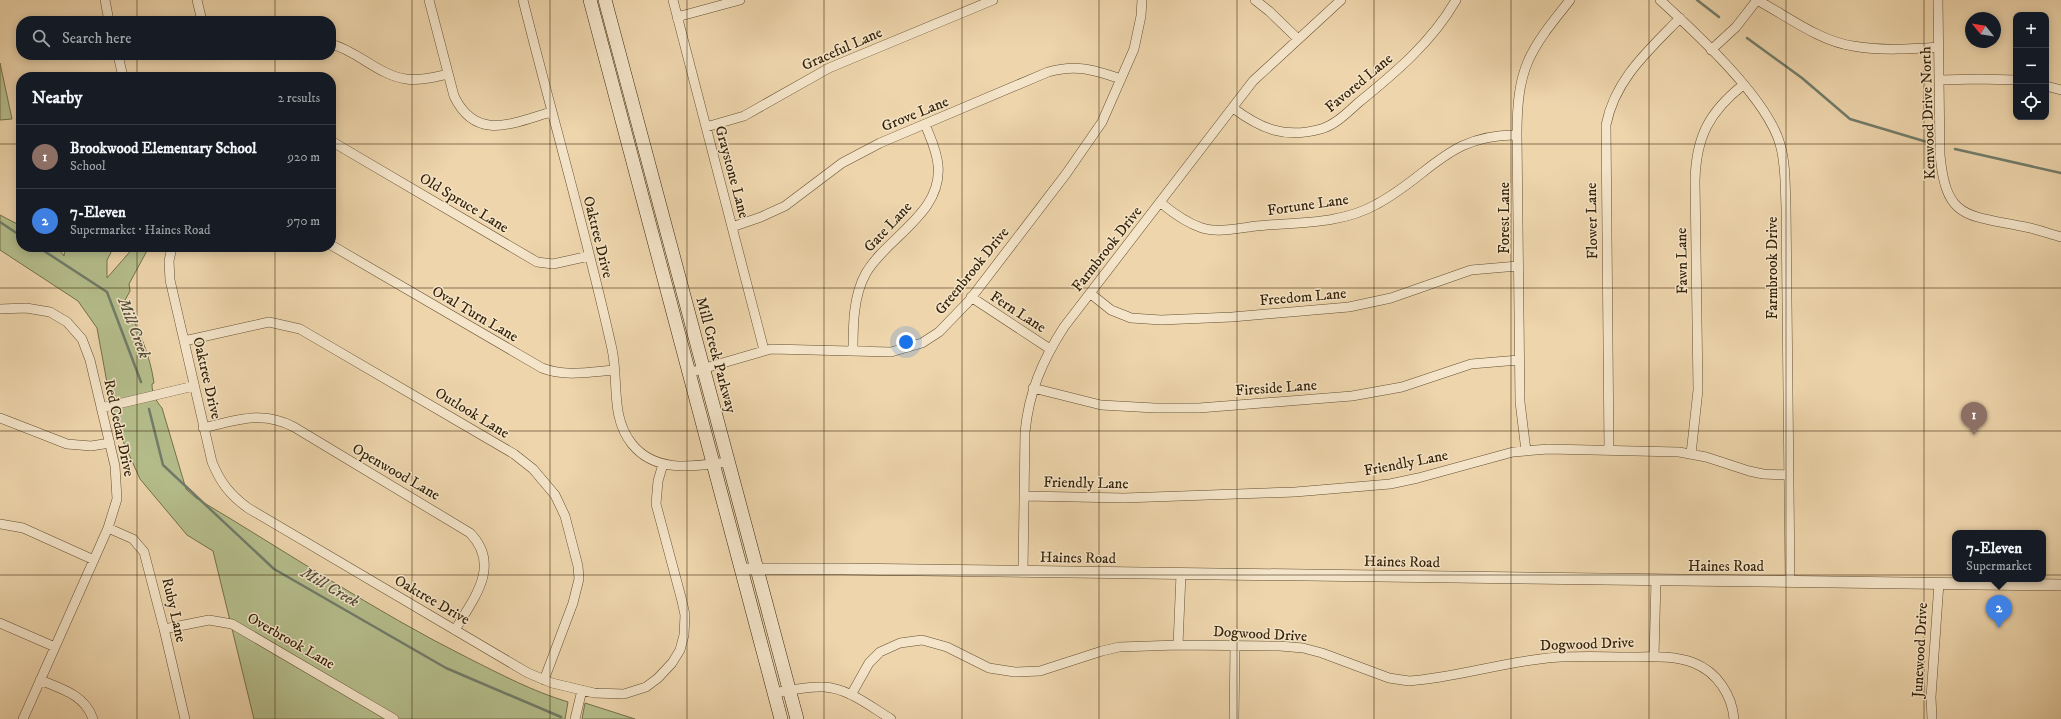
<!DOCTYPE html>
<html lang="en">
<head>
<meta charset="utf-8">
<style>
  :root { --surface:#171b24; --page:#20242c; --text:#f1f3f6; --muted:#9ea1a6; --line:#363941; --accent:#c59692 }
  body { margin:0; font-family:"IM FELL DW Pica",serif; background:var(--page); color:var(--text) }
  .controls { position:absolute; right:12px; top:12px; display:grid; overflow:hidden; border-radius:8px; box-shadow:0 2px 10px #0003 }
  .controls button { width:36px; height:36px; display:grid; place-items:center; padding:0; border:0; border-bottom:1px solid var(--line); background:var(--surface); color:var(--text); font:20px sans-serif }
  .compass { position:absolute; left:1965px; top:12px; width:36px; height:36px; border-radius:50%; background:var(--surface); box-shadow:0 2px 10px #0003; rotate:300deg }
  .you { position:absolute; left:906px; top:342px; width:14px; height:14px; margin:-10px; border:3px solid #fff; border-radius:50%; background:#1a73e8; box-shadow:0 0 0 6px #1a73e833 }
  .badge { display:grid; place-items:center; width:26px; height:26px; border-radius:50%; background:var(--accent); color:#fff; font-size:13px; font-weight:700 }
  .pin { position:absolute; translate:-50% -33px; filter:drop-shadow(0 1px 2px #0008) }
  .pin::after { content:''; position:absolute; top:21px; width:14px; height:12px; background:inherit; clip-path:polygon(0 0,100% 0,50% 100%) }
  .popup { position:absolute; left:1952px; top:530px; width:94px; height:52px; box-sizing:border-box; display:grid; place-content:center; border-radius:8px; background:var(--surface); filter:drop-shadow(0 1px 3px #0005); font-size:13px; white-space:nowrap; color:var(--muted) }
  .popup b { font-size:15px; color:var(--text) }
  .popup::after { content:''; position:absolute; left:50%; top:100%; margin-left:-8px; border:8px solid transparent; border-top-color:var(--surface) }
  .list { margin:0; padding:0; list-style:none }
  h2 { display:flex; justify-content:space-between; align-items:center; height:52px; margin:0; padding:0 16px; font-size:17px }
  h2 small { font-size:13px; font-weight:400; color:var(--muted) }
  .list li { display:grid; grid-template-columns:26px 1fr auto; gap:12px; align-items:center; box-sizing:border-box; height:64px; padding:0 16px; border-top:1px solid var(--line) }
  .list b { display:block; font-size:15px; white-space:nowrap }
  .list p { margin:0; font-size:13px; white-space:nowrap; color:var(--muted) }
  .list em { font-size:13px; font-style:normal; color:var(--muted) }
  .icon { flex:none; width:22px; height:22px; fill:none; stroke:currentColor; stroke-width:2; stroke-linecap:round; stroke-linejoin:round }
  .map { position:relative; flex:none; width:2061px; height:719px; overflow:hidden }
  .search { position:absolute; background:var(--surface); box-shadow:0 2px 10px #0003; left:16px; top:16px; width:320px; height:44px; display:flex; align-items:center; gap:10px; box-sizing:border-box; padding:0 14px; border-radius:16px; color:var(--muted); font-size:15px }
  .panel { position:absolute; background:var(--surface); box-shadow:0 2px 10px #0003; left:16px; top:72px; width:320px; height:180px; border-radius:16px }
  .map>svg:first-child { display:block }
</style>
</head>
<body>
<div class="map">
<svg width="2061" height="719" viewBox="0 0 2061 719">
  <rect width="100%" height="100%" fill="#eed5ac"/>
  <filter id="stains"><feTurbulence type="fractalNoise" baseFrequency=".005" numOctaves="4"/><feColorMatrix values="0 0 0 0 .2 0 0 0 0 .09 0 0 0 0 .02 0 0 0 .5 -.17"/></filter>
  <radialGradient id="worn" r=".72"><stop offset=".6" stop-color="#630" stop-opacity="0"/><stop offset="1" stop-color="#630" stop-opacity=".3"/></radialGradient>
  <!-- green -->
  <path fill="#b5be8c" stroke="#75704a" d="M0 63 12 119 0 120Z
    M0 215 21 226V247H57L64 256 65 247H114L107 260V278L134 247H149L129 284 130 291 124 302C138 328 150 354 154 383L152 384C152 394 156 401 162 408L186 489 196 498C287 552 374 611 468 658 502 675 532 691 568 702L565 719H254L213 551 187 535 140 479 114 421 97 328 78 301 0 250Z
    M585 703 635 719H582Z"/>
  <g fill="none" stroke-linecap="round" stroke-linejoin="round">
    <!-- stream -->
    <path stroke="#717c6b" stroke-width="2.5" d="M1697 0 1719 17
      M1747 38 1802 78 1850 119 1927 142
      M1955 149 2061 173
      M0 222 21 236
      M38 247 107 292 141 382
      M149 409 163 465 274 569 446 668 561 717"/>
    <!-- minor casing -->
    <g stroke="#634f30" stroke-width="10">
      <path id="minor" d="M105 0 109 21
        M197 0 202 21
        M429 0 454 96C476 142 513 123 551 112
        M523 0C552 116 586 232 612 349 619 381 610 417 632 444 656 474 695 466 728 462
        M673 0 764 350
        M1255 0 1269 11 1298 39
        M1660 0C1696 33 1767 98 1780 144 1786 164 1785 186 1786 207L1790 581
        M1757 0C1787 16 1819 41 1853 46 1881 51 1911 49 1939 47
        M1938 0 1940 155C1946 218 1965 215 2020 226 2034 228 2047 233 2061 237
        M677 17 740 0
        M331 44C358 51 378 75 406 79 420 81 435 77 448 74
        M1711 50 1736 27 1757 0
        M118 55 123 77
        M1940 80 1978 79 2016 80
        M2046 86 2061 90
        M1233 108C1261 129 1285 139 1321 129 1335 125 1347 113 1358 103 1395 73 1432 42 1456 0
        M706 127 744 116 829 68 993 0
        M331 141 537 262 553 264 589 256
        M1161 203C1173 213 1187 223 1202 228 1218 233 1240 228 1256 226 1297 222 1340 225 1377 204 1431 175 1448 134 1517 135
        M732 227 761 217 785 206 842 163 880 143 1048 72C1077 64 1094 70 1121 79
        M331 245 542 368C565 377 590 372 615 370
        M172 247 169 261 170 280 212 462C220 482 230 495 248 508L528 673 552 683 594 693 624 694 646 687 658 678 672 663 680 650 684 635 685 615 682 601 656 504 658 481 663 464
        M1091 294 1111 310 1131 318 1161 320 1232 317 1349 307 1391 298 1471 270 1518 266
        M971 297 1050 349
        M0 309 26 308 50 312 67 322 82 339 90 360 115 466 117 499 108 528 23 719
        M184 341 269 322 300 329 514 454 533 469 555 495 565 516 578 566 579 579 573 603 544 680
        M853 351C853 326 853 296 866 273 887 237 943 213 938 165 937 151 930 137 925 124
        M688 373 771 349 891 352 922 343 939 332 968 302 1066 174 1102 122 1134 49 1141 16 1142 0
        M1033 388 1101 405 1155 408H1199L1352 396 1402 387 1471 364 1519 360
        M101 408 194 386
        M0 418 67 444 91 446 110 443
        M203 428C237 420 262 410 294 427L470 533C502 566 473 599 455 630
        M1609 450 1606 125C1615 79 1649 50 1680 18
        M1526 451 1520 402 1517 135C1517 67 1529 51 1570 0
        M1691 454 1698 390 1695 181C1696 137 1709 112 1743 85
        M1024 496 1124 498 1295 492 1390 484 1418 478 1513 452 1548 449 1679 452 1706 457 1749 471 1763 474 1788 475
        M0 524 23 528 94 560
        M108 528 133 539 144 552 164 629 185 719
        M1023 572 1025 432C1029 392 1042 361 1064 327L1253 81 1341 0
        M0 623 55 647
        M164 629 209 620 232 624 394 719
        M1178 645 1181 574
        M1654 657 1656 580
        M40 680C62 689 85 695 93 719
        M774 693C790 690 807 686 824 687 848 688 871 707 891 719
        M851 695 869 663 880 652 900 643 922 640 947 647 989 668 1015 672 1040 671 1102 651 1119 647 1178 645 1280 646 1303 648 1322 653 1389 678 1409 681C1453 678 1496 664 1540 659 1569 655 1599 657 1628 657 1649 657 1674 655 1694 663 1717 672 1732 695 1734 719
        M575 719 582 690
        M1234 719 1235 646
        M1932 719 1931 697 1939 583"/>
    </g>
    <!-- tertiary casing -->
    <g stroke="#634f30" stroke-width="12">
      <path id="tertiary" d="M742 569H842L2061 585"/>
    </g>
    <!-- secondary casing -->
    <g stroke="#352207" stroke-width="14">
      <path id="secondary" d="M590 0 781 719
        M605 0 797 719"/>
    </g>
    <!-- minor -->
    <use href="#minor" stroke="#f4e4c9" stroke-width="9"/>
    <!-- tertiary -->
    <use href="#tertiary" stroke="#f4e4c9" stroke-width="11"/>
    <!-- secondary -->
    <use href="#secondary" stroke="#f4e4c9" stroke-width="13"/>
  </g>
  <!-- grid -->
  <path fill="none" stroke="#352207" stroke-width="1" stroke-opacity="0.55" d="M137 0V21M275 0V21M412 0V719M550 0V719M687 0V719M824 0V719M962 0V719M1099 0V719M1237 0V719M1374 0V719M1511 0V719M1649 0V719M1786 0V719M1924 0V719M137 55V77M275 55V77M0 144H21M331 144H2061M137 247V719M275 247V719M0 288H2061M0 431H2061M0 575H2061"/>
  <g text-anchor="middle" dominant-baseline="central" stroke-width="3" stroke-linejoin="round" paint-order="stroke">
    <!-- street labels -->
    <g font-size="15" fill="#352207" stroke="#f4e4c9">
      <text transform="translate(842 49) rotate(-24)">Graceful Lane</text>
      <text transform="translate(1359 83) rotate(-40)">Favored Lane</text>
      <text transform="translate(1928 113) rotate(-92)">Kenwood Drive North</text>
      <text transform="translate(915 114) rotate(-22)">Grove Lane</text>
      <text transform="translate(732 172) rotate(75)">Graystone Lane</text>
      <text transform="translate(464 203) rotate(31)">Old Spruce Lane</text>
      <text transform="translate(1308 205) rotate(-8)">Fortune Lane</text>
      <text transform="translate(1504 218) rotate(-90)">Forest Lane</text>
      <text transform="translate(1592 221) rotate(-91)">Flower Lane</text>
      <text transform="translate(888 227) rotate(-47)">Gate Lane</text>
      <text transform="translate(598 237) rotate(76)">Oaktree Drive</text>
      <text transform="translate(1107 249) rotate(-52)">Farmbrook Drive</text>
      <text transform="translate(1682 261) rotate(-91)">Fawn Lane</text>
      <text transform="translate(1772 268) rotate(-90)">Farmbrook Drive</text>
      <text transform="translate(972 271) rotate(-51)">Greenbrook Drive</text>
      <text transform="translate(1303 297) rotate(-5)">Freedom Lane</text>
      <text transform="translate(1018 312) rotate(33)">Fern Lane</text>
      <text transform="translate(475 314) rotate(30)">Oval Turn Lane</text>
      <text transform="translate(716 355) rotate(75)">Mill Creek Parkway</text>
      <text transform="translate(207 378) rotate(77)">Oaktree Drive</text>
      <text transform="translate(1276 388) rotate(-4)">Fireside Lane</text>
      <text transform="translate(472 413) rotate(31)">Outlook Lane</text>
      <text transform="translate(119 428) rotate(78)">Red Cedar Drive</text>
      <text transform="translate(1406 463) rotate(-11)">Friendly Lane</text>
      <text transform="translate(396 472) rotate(30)">Openwood Lane</text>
      <text transform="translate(1086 483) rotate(1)">Friendly Lane</text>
      <text transform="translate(1078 558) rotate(1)">Haines Road</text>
      <text transform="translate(1402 562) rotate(1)">Haines Road</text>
      <text x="1726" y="566">Haines Road</text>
      <text transform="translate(432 600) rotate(30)">Oaktree Drive</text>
      <text transform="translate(174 610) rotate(77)">Ruby Lane</text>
      <text transform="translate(1260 634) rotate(3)">Dogwood Drive</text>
      <text transform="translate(291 641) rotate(30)">Overbrook Lane</text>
      <text transform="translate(1587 644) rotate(-2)">Dogwood Drive</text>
      <text transform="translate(1920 650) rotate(-87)">Junewood Drive</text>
    </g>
    <!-- water labels -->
    <g font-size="16" font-style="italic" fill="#534f39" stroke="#f4e4c9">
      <text transform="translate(134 328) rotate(69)">Mill Creek</text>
      <text transform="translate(330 587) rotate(30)">Mill Creek</text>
    </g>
  </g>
  <rect width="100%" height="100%" filter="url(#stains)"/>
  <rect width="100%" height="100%" fill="url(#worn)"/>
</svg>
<div class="controls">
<button>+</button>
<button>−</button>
<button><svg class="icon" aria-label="locate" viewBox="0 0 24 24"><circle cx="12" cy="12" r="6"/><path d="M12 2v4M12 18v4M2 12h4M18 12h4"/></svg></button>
</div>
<svg class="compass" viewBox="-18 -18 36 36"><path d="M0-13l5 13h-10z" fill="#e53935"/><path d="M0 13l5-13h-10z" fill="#9ea1a6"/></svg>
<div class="you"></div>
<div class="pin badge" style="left:1974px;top:435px;background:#8d6e63">1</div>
<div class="pin badge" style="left:1999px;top:628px;background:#3f7fe0">2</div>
<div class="popup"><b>7-Eleven</b>Supermarket</div>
<div class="search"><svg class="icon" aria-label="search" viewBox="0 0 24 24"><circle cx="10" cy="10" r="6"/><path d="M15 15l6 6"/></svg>Search here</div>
<section class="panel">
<h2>Nearby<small>2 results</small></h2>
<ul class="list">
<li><span class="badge" style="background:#8d6e63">1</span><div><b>Brookwood Elementary School</b><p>School</p></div><em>920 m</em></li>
<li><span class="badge" style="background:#3f7fe0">2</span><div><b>7-Eleven</b><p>Supermarket · Haines Road</p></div><em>970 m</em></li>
</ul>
</section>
</div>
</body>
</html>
